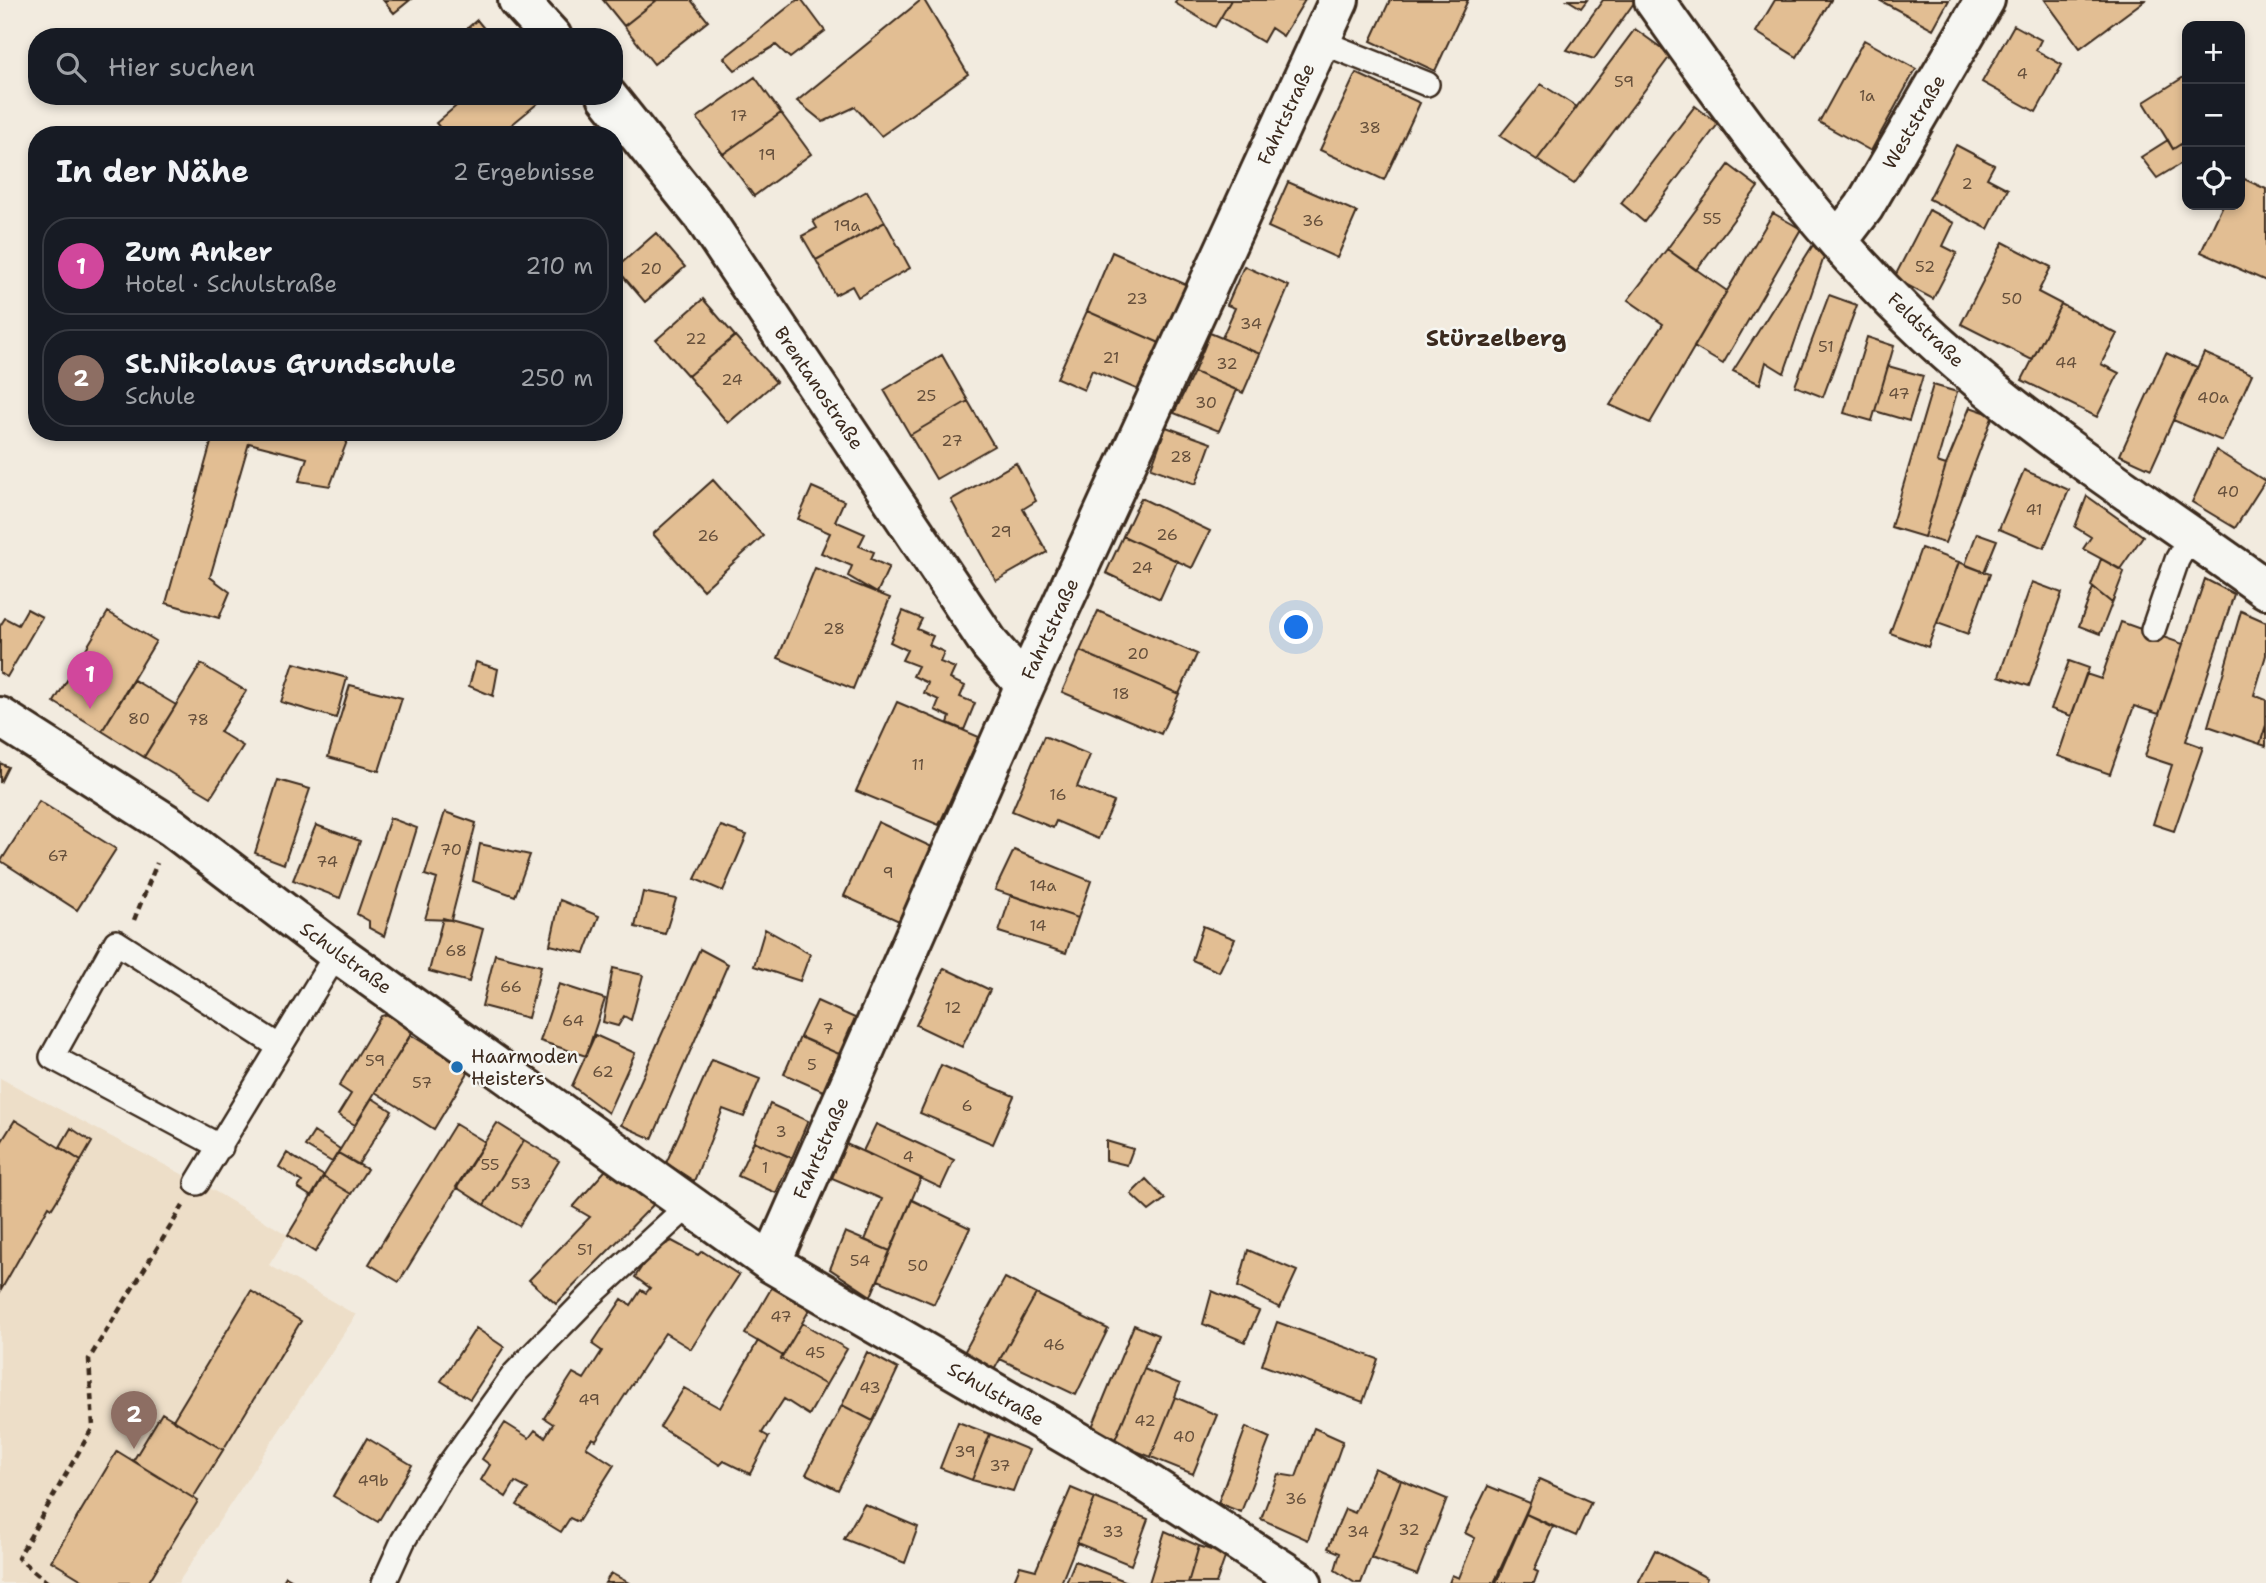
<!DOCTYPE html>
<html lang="de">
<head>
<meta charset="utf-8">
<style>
  :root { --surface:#171b24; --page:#242831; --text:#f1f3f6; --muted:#9ea1a6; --line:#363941; --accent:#0b8043 }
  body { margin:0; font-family:"Shantell Sans",sans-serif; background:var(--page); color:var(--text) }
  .controls { position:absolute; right:21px; top:21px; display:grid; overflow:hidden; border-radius:14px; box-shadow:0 4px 10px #0003 }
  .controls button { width:63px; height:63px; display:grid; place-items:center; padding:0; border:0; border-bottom:2px solid var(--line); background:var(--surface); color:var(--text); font:35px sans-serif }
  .you { position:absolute; left:1297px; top:628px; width:24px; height:24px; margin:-18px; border:5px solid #fff; border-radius:50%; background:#1a73e8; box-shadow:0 0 0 10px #1a73e833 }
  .badge { display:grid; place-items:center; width:46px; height:46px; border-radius:50%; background:var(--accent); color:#fff; font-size:23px; font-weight:700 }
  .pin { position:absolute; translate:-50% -58px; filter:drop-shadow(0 2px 4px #0008) }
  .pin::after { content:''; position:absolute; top:37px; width:24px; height:21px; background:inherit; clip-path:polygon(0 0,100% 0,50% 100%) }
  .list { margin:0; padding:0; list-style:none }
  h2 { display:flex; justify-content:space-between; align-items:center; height:91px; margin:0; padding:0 28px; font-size:30px }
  h2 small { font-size:23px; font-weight:400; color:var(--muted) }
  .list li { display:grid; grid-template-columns:46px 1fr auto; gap:21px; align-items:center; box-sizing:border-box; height:98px; margin:0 14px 14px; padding:0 14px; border:2px solid var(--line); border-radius:28px }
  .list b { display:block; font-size:26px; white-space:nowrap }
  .list p { margin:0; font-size:23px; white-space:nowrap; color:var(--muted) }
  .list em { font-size:23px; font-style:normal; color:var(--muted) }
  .icon { flex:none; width:38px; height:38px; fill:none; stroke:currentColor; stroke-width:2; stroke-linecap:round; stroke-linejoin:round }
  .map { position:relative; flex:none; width:2266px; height:1583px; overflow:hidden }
  .search { position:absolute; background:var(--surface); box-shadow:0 4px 10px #0003; left:28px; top:28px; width:595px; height:77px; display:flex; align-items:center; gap:18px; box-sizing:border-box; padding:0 24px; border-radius:28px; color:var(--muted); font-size:26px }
  .panel { position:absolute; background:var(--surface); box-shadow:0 4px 10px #0003; left:28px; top:126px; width:595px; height:315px; border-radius:28px }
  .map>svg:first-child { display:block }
</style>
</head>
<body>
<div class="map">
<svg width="2266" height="1583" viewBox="0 0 2266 1583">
  <rect width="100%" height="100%" fill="#f2ebdf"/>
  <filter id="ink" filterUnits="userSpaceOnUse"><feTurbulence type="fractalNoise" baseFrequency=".0143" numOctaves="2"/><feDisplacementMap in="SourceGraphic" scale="14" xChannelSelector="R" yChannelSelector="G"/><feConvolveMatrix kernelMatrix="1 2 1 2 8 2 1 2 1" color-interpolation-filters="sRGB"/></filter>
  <g filter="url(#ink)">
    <!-- built -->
    <path fill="#eddec8" d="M0 1078 216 1192 288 1235 269 1265 356 1315 178 1583H0Z"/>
    <!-- building -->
    <path fill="#e2be93" stroke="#3b2a1e" stroke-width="2" d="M383 0H410L394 13Z
      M603 0H657L624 26Z
      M657 0H691L708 21 654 64 624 26Z
      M797 0H802L825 31 790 58 776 45 735 70 724 58Z
      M921 0H924L968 74 881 136 855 107 823 122 797 101Z
      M1177 0H1231L1215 27 1175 3Z
      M1231 0H1305L1283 36 1271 28 1263 42 1221 17Z
      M1390 0H1468L1435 71 1371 41Z
      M1568 0H1587L1581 8Z
      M1603 0H1636L1594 59 1567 50Z
      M1775 0H1831L1797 57 1756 32Z
      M1879 0H1949L1933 29Z
      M2045 0H2145L2080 48Z
      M477 20 491 37H457Z
      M2014 25 2041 40 2036 50 2062 65 2036 112 1982 82Z
      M1635 29 1671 55 1574 184 1537 160Z
      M1864 40 1916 69 1871 151 1819 122Z
      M1356 73 1420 103 1384 180 1320 150Z
      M2187 75V140L2173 149 2144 102Z
      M755 77 781 113 723 154 697 118Z
      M1541 84 1577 107 1537 160 1500 136Z
      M468 96H540L543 99 499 135H446L436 123Z
      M1695 106 1718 124 1644 222 1621 203Z
      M781 113 811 154 754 196 723 154Z
      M2168 140 2173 149 2187 140V160L2157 178 2141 157Z
      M1956 145 1994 165 1987 178 2008 189 1988 229 1929 199Z
      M1729 165 1758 187 1696 270 1667 249Z
      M2240 177 2266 189V281L2201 252 2223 205H2240Z
      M1288 182 1357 212 1337 258 1268 227Z
      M867 191 885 222 816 260 802 236 817 228 813 221Z
      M1929 210 1954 223 1943 246 1957 253 1933 299 1894 278Z
      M1773 213 1801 229 1723 364 1694 347Z
      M885 222 910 268 858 297 852 286 835 295 816 260Z
      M656 233 685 267 645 302 616 268Z
      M2003 242 2051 267 2038 292 2061 304 2032 360 1961 324Z
      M1813 245 1824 257 1784 373 1766 362 1760 384 1733 371Z
      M1667 249 1727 291 1650 423 1610 405 1663 324 1628 300Z
      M1112 252 1187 285 1162 344 1087 311Z
      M1244 266 1289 286 1260 354 1222 338 1235 308 1227 305Z
      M1829 295 1857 305 1823 397 1795 386Z
      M703 299 735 336 688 376 656 340Z
      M2061 304 2117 334 2101 364 2119 373 2097 417 2022 380Z
      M1087 311 1162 344 1141 391 1092 370 1084 390 1057 378Z
      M1210 333 1260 354 1243 393 1194 372Z
      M735 336 776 382 728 423 688 376Z
      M1867 337 1894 346 1872 421 1844 413Z
      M2166 353 2197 367 2151 469 2120 455Z
      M2204 353 2252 374 2222 441 2173 420Z
      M942 355 968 401 910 435 884 390Z
      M1888 366 1923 376 1909 421 1875 411Z
      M1194 372 1237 390 1219 431 1174 413Z
      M1933 385 1957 392 1937 462 1946 465 1924 537 1891 527Z
      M968 401 994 446 936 479 910 435Z
      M1970 407 1993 415 1945 543 1924 537 1946 465Z
      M1166 427 1211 443 1196 484 1151 468Z
      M214 432H336L349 436 330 486 299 481 307 458 249 443 210 577 230 592 219 618 166 603Z
      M2216 450 2265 481 2235 528 2192 502Z
      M1016 463 1036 501 1023 509 1047 552 996 581 951 500Z
      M2024 470 2069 490 2044 548 1999 529Z
      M713 480 763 536 703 590 653 534Z
      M812 487 844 501 835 521 865 534 859 546 874 552 871 559 889 567 877 593 848 576 852 566 821 553 830 533 798 519Z
      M2087 496 2143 536 2120 569 2083 549 2091 537 2075 527Z
      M1141 498 1210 531 1192 568 1123 536Z
      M1977 533 1997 540 1984 572 1965 565Z
      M1123 536 1177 561 1160 599 1106 573Z
      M1921 548 1959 562 1928 647 1890 633Z
      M2101 559 2124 572 2112 603 2091 586Z
      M1959 562 1990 574 1968 634 1937 623Z
      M815 568 890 598 853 689 778 658Z
      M2205 579 2234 594 2186 741 2203 747 2174 831 2153 824 2172 765 2145 756Z
      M2032 582 2062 593 2029 686 1999 676Z
      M2093 588 2112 603 2100 634 2079 626Z
      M27 609 42 617 7 677 0 673V626L5 618 18 625Z
      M903 611 922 619 917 629 933 636 929 645 944 652 940 662 955 668 950 679 965 686 960 697 975 703 964 730 948 723 950 717 935 710 939 700 924 693 928 683 913 676 918 666 902 660 907 650 890 642Z
      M1098 611 1197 654 1179 694 1080 651Z
      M2241 611 2266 622V655L2254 695 2266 700V725L2260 744 2208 726Z
      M108 612 156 641 102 731 54 702Z
      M2121 622 2183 644 2159 714 2134 706 2110 774 2058 756 2086 674 2101 679Z
      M1080 651 1179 694 1161 734 1062 692Z
      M2069 661 2089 668 2071 716 2051 709Z
      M476 662 498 669 493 696 469 686Z
      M294 663 347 678 336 718 281 702Z
      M201 664 246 691 220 732 243 746 211 797 144 757Z
      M134 680 176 705 144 757 102 731Z
      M350 685 402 698 379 771 328 757Z
      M897 702 979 737 939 825 856 791Z
      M2266 725V746L2260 744Z
      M1044 736 1090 755 1077 787 1114 802 1098 839 1056 821 1053 828 1012 811Z
      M0 763 8 767 0 783Z
      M278 780 310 789 284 864 255 853Z
      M39 801 116 849 77 910 1 861Z
      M445 812 476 823 451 920 425 919 437 879 425 875Z
      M390 818 417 828 384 936 369 928V921L357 914Z
      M878 822 932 847 899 921 844 896Z
      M316 825 360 841 340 898 293 880Z
      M721 826 747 835 723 891 695 879Z
      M480 844 530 855 515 896 473 881Z
      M1014 850 1091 881 1078 918 995 890Z
      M643 892 676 899 665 934 635 927Z
      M1011 895 1078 918 1066 953 999 932Z
      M560 900 599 916 585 953 550 945Z
      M443 918 483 929 469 982 429 971Z
      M1203 926 1235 939 1219 972 1192 960Z
      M765 929 810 954 800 981 754 966Z
      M700 949 728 964 652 1139 621 1125Z
      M495 954 541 966 528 1018 482 1006Z
      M613 968 643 975 631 1020 624 1016 618 1026 603 1022Z
      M944 968 990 990 962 1047 916 1025Z
      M559 984 605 999 586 1056 540 1041Z
      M817 1001 855 1018 839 1054 800 1037Z
      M392 1013 414 1029 355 1125 338 1115 351 1094 339 1086 381 1016Z
      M411 1035 469 1071 434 1129 375 1092Z
      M595 1035 635 1053 608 1113 572 1086Z
      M800 1037 839 1054 823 1091 784 1074Z
      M712 1060 760 1079 744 1117 723 1109 694 1181 666 1163Z
      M941 1065 1014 1096 993 1144 920 1113Z
      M372 1098 392 1111 358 1165 338 1153Z
      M770 1104 808 1121 792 1158 754 1141Z
      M15 1120 81 1161 52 1208 49 1206 1 1290 0 1144Z
      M497 1123 524 1140 484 1205 456 1187Z
      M455 1124 485 1142 399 1282 369 1264Z
      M876 1124 954 1160 941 1188 863 1151Z
      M71 1128 92 1142 81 1161 60 1147Z
      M314 1132 340 1149 332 1162 305 1146Z
      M524 1140 559 1161 519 1226 484 1205Z
      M754 1141 792 1158 776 1193 738 1176Z
      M1106 1141 1133 1149 1127 1165 1106 1160Z
      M846 1144 921 1178 890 1251 865 1240 882 1199 832 1178Z
      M287 1153 324 1176 312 1197 298 1188 302 1182 279 1167Z
      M338 1153 367 1169 351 1194 323 1177Z
      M611 1164 654 1204 556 1304 529 1280 590 1217 573 1207Z
      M323 1177 351 1194 315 1252 288 1235Z
      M1146 1179 1165 1199 1149 1211 1131 1194Z
      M912 1200 970 1228 934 1304 878 1280Z
      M845 1232 890 1251 871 1296 830 1269Z
      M672 1241 698 1255 702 1251 739 1275 691 1349 665 1333 596 1440 592 1438 586 1447 614 1465 578 1522 570 1518 561 1532 517 1505 528 1489 515 1482 506 1497 481 1480 490 1465 482 1459 505 1423 529 1438 535 1430 545 1437 553 1424 544 1418 573 1373 584 1379 602 1351 592 1344 622 1299 631 1305 641 1290 646 1293 650 1288 635 1277 652 1251Z
      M1248 1250 1297 1271 1280 1308 1238 1287Z
      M1005 1278 1036 1294 993 1372 962 1356Z
      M772 1287 810 1309 783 1356 745 1334Z
      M251 1291 301 1321 223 1450 173 1420Z
      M1212 1291 1259 1311 1245 1342 1203 1324Z
      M1036 1294 1108 1329 1076 1395 1000 1359Z
      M1277 1322 1378 1359 1363 1402 1262 1365Z
      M802 1323 847 1349 826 1385 781 1359Z
      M1134 1325 1158 1335 1114 1442 1090 1432Z
      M476 1328 504 1347 470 1399 441 1381Z
      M758 1341 783 1356 781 1359 826 1385 809 1415 784 1399 762 1433 769 1437 750 1474 724 1461 720 1465 660 1427 684 1388 720 1408Z
      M867 1352 898 1369 873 1421 842 1405Z
      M1144 1369 1180 1384 1151 1457 1114 1442Z
      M1175 1397 1217 1415 1193 1474 1151 1457Z
      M842 1405 873 1421 838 1490 806 1474Z
      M162 1413 223 1450 193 1498 133 1461Z
      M958 1422 990 1434 972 1480 940 1468Z
      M1246 1427 1270 1438 1241 1512 1218 1503Z
      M1314 1428 1343 1441 1308 1540 1261 1519 1278 1474 1296 1477Z
      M990 1434 1029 1450 1013 1491 972 1480Z
      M367 1438 412 1465 378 1522 333 1496Z
      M117 1451 198 1501 148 1583H87L51 1561Z
      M1374 1468 1401 1480 1361 1583H1355L1335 1570 1340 1553 1328 1548 1345 1509 1355 1513Z
      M1539 1479 1591 1502 1576 1536 1526 1514Z
      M1401 1480 1447 1499 1417 1575 1371 1558Z
      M1488 1486 1530 1503 1494 1583H1449L1452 1575 1459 1578 1475 1538 1465 1533Z
      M1071 1488 1095 1498 1061 1583H1013L1020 1566 1036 1570Z
      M1095 1498 1148 1519 1131 1565 1077 1543Z
      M864 1504 918 1527 905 1563 844 1539Z
      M1526 1514 1553 1527 1534 1570 1538 1572 1534 1583H1496Z
      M1165 1531 1199 1546 1188 1583H1149Z
      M1199 1546 1226 1555 1216 1583H1188Z
      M1655 1550 1707 1578 1705 1583H1638Z
      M1075 1561 1130 1583H1066Z
      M611 1573 629 1583H605Z
      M286 1576 298 1583H282Z"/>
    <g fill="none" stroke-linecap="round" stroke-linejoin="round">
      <!-- service casing -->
      <g stroke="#3b2a1e" stroke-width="28">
        <path id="service" d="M1319 41 1427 84
          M2153 630 2177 560 2190 537
          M221 1147 52 1057 116 942 280 1047
          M197 1183 337 953
          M384 1583 403 1541 446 1469 515 1373 590 1296 689 1205"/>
      </g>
      <!-- minor casing -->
      <g stroke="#3b2a1e" stroke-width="44">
        <path id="minor" d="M518 0 552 37
          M1654 0C1745 129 1839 260 1959 363 2056 447 2163 514 2266 589
          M607 96 703 216 990 645 1025 685
          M1838 241 1864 207 1985 0
          M0 717 172 827 337 953 771 1263 1127 1470 1302 1583
          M771 1263 1025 685 1339 0"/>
      </g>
      <!-- path -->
      <path stroke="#3b2a1e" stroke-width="4.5" stroke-dasharray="7 5" stroke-linecap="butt" d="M134 920 157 863
        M48 1583 18 1558 93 1427 89 1359 183 1206"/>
      <!-- service -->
      <use href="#service" stroke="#f6f6f2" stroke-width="23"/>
      <!-- minor -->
      <use href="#minor" stroke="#f6f6f2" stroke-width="38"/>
    </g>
  </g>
  <!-- markers -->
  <circle fill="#1f6fb2" stroke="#f6f6f2" stroke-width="2.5" cx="457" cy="1067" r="7"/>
  <g text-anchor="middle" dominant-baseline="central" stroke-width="5" stroke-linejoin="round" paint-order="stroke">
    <!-- number labels -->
    <g font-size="16" fill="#654f3b">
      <text x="2022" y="73">4</text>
      <text x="1624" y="81">59</text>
      <text x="1867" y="95">1a</text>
      <text x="739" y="115">17</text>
      <text x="1370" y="127">38</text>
      <text x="767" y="154">19</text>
      <text x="1967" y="183">2</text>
      <text x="1712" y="218">55</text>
      <text x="1313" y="220">36</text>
      <text x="847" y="225">19a</text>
      <text x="1925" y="266">52</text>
      <text x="651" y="268">20</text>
      <text x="1137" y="298">23</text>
      <text x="2012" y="298">50</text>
      <text x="1251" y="323">34</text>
      <text x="696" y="338">22</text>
      <text x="1826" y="346">51</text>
      <text x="1111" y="357">21</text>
      <text x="2066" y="362">44</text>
      <text x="1227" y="363">32</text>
      <text x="732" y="379">24</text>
      <text x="1899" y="393">47</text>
      <text x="926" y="395">25</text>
      <text x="2213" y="397">40a</text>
      <text x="1206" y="402">30</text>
      <text x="952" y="440">27</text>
      <text x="1181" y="456">28</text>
      <text x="2228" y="491">40</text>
      <text x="2034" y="509">41</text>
      <text x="1001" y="531">29</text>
      <text x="1167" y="534">26</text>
      <text x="708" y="535">26</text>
      <text x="1142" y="567">24</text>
      <text x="834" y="628">28</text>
      <text x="1138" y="653">20</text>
      <text x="1121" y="693">18</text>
      <text x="139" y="718">80</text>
      <text x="198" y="719">78</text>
      <text x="918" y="764">11</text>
      <text x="1058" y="794">16</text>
      <text x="451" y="849">70</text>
      <text x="58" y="855">67</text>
      <text x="327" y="861">74</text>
      <text x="888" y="872">9</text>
      <text x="1043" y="885">14a</text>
      <text x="1038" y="925">14</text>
      <text x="456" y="950">68</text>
      <text x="511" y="986">66</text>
      <text x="953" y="1007">12</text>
      <text x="573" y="1020">64</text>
      <text x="828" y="1028">7</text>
      <text x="375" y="1060">59</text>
      <text x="812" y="1064">5</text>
      <text x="603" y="1071">62</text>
      <text x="422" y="1082">57</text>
      <text x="967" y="1105">6</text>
      <text x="781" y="1131">3</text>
      <text x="908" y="1156">4</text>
      <text x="490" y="1164">55</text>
      <text x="765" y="1167">1</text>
      <text x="521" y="1183">53</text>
      <text x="585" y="1249">51</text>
      <text x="860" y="1260">54</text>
      <text x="918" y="1265">50</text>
      <text x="781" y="1316">47</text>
      <text x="1054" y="1344">46</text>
      <text x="815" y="1352">45</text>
      <text x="870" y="1387">43</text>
      <text x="589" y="1399">49</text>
      <text x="1145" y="1420">42</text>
      <text x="1184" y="1436">40</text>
      <text x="965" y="1451">39</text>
      <text x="1000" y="1465">37</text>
      <text x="373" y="1480">49b</text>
      <text x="1296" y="1498">36</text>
      <text x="1409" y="1529">32</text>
      <text x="1113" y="1531">33</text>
      <text x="1358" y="1531">34</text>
    </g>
    <!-- street labels -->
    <g font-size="19" fill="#3b2a1e" stroke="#f6f6f2">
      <text transform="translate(1286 114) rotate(-65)">Fahrtstraße</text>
      <text transform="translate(1914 122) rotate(-60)">Weststraße</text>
      <text transform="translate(1926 330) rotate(44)">Feldstraße</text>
      <text transform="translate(819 388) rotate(56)">Brentanostraße</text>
      <text transform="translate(1050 629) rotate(-65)">Fahrtstraße</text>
      <text transform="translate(346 958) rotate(36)">Schulstraße</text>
      <text transform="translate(821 1148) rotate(-66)">Fahrtstraße</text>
      <text transform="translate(996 1394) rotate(30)">Schulstraße</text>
    </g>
    <!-- poi labels -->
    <g font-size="19" fill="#3b2a1e" stroke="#f6f6f2" text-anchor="start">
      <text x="471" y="1056">Haarmoden<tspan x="471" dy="22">Heisters</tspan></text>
    </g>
    <!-- quarter labels -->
    <g font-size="23" font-weight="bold" fill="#3b2a1e" stroke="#f6f6f2">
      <text x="1496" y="338">Stürzelberg</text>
    </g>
  </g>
</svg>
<div class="controls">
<button>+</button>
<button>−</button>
<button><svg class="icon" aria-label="locate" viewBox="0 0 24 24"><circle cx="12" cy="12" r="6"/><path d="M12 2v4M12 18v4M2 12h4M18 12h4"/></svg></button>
</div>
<div class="you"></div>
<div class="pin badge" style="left:90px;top:709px;background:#d1479c">1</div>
<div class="pin badge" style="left:134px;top:1449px;background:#8d6e63">2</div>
<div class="search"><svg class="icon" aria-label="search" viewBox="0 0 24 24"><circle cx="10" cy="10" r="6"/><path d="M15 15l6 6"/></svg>Hier suchen</div>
<section class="panel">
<h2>In der Nähe<small>2 Ergebnisse</small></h2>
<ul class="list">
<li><span class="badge" style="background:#d1479c">1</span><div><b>Zum Anker</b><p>Hotel · Schulstraße</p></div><em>210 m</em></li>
<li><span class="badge" style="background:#8d6e63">2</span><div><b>St.Nikolaus Grundschule</b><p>Schule</p></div><em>250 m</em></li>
</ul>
</section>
</div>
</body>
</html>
